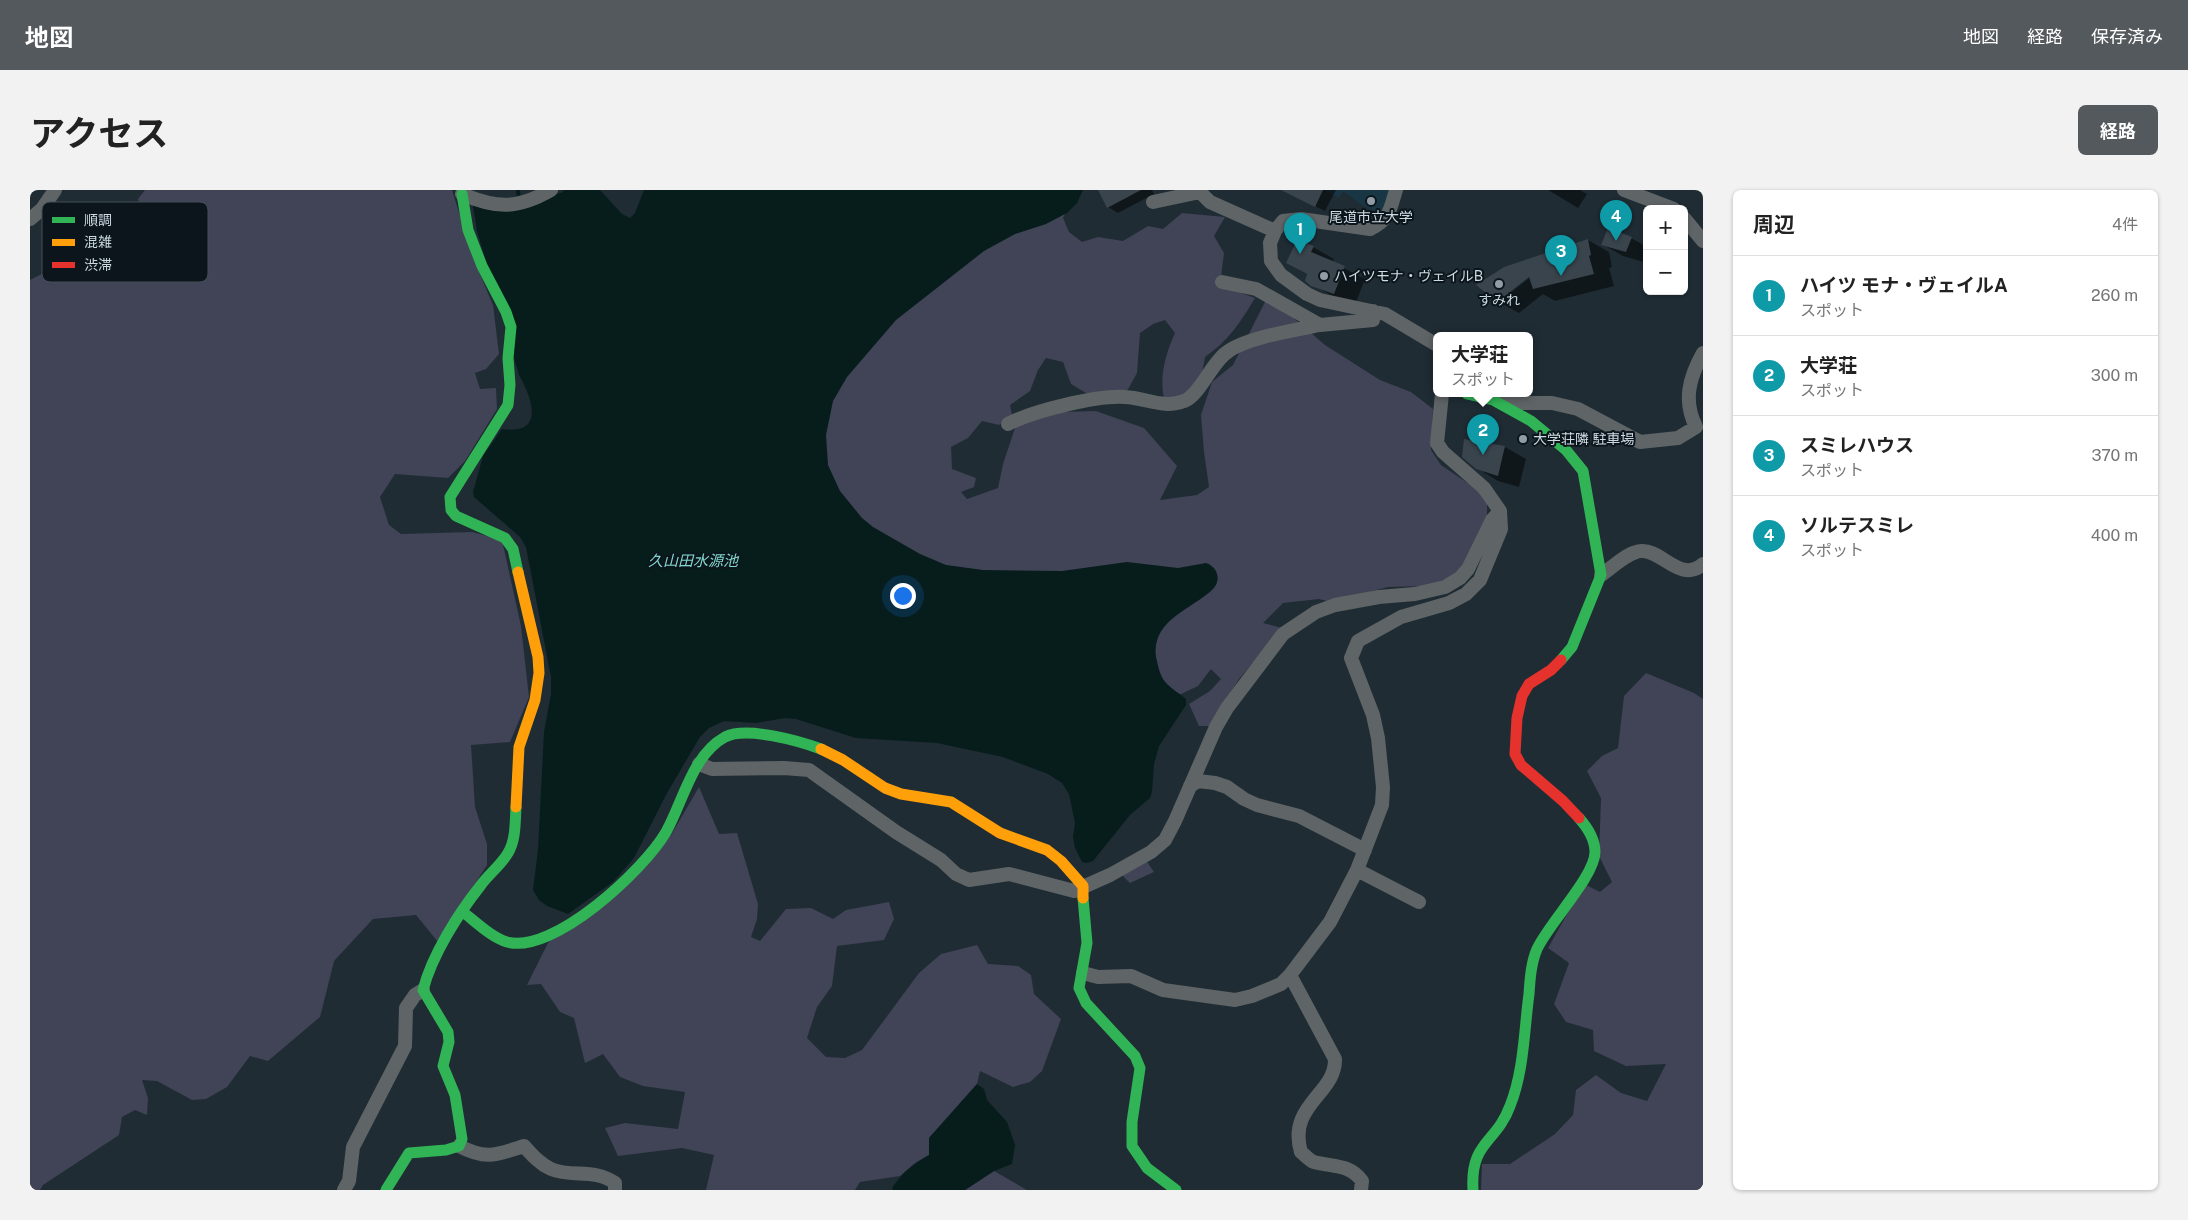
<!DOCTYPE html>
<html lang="ja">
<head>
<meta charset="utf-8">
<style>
  :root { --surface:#fff; --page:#f2f2f2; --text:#222; --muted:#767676; --line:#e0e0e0; --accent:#54595d }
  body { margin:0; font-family:"Public Sans","Noto Sans JP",sans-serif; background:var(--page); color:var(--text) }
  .controls { position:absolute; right:15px; top:15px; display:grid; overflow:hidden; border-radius:8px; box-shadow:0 1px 4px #0004 }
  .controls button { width:45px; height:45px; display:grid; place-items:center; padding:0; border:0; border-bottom:1px solid var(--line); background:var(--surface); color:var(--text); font:25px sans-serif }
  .you { position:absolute; left:872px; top:405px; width:18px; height:18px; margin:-12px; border:4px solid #fff; border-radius:50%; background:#1a73e8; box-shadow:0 0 0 8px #1a73e833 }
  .badge { display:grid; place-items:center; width:32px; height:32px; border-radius:50%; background:var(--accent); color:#fff; font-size:16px; font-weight:700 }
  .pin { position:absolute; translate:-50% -41px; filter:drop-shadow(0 1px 2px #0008) }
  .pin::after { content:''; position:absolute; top:26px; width:18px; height:15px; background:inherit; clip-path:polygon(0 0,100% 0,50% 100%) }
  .popup { position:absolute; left:1403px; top:142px; width:100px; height:65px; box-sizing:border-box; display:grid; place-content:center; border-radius:8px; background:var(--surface); filter:drop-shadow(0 1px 4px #0005); font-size:16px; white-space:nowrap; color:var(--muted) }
  .popup b { font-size:19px; color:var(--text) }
  .popup::after { content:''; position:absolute; left:50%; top:100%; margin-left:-10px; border:10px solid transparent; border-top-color:var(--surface) }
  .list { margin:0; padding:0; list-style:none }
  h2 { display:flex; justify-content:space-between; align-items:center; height:65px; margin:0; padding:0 20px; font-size:21px }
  h2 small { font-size:16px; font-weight:400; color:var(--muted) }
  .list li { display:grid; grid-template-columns:32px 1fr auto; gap:15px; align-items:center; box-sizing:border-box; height:80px; padding:0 20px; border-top:1px solid var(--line) }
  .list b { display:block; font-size:19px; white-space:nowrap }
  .list p { margin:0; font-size:16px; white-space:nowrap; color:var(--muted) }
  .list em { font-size:16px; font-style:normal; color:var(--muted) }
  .map { position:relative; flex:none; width:1673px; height:1000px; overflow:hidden; border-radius:8px }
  header { display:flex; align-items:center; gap:30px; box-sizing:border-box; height:70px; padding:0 25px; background:var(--accent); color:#fff }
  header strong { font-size:24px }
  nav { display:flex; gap:28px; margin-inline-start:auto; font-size:18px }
  .intro { display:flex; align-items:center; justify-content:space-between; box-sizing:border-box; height:120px; padding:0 30px }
  h1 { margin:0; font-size:35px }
  .button { padding:12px 22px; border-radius:8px; background:var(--accent); color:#fff; font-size:18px; font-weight:700 }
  main { display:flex; gap:30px; padding:0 30px }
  aside { flex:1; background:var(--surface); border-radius:8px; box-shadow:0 1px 4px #0004 }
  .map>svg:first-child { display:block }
</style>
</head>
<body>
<header>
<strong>地図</strong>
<nav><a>地図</a><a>経路</a><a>保存済み</a></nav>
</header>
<div class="intro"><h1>アクセス</h1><a class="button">経路</a></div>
<main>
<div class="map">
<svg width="1673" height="1000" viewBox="0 0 1673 1000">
  <rect width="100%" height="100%" fill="#1f2c34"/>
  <!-- built -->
  <path fill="#193645" d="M1296 0H1359L1353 25 1332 15 1313 1 1309 8Z"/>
  <!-- green -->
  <path fill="#414356" d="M115 0H422L444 70 463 115 469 164 456 179 445 183 450 199 466 198 467 219 435 271 418 288 365 284 350 307 359 335 371 344 442 342 472 350 491 436 499 507 480 552 441 555 445 617 457 654V675L408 752 386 725 343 729 304 771 290 827 238 871 220 866 197 897 176 909 162 910 127 891 112 890 118 908 117 925 105 920 92 927 89 945 13 995 10 1000H0V90L66 57 87 55 111 63 118 53 108 9Z
    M1043 6 1033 28 1039 42 1052 52 1068 47 1093 51 1118 36 1133 39 1152 23 1195 27 1184 46 1194 63 1190 95 1225 108C1210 133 1199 150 1175 167L1169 200 1149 213 1134 208C1129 186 1136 163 1145 143L1135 130 1123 134 1110 143 1107 183 1096 203H1056L1041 194 1033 172 1016 168 1008 180 1000 201 980 215 982 225 969 235 952 231 938 248 921 257 922 279 946 288 944 297 931 302 937 309 968 298 973 274 986 235 1031 222 1066 221 1114 238 1147 276 1130 310 1167 305 1179 297 1174 262 1171 225 1182 192 1203 175 1236 110 1259 124 1295 155 1350 190 1381 202 1403 219 1401 260 1411 275 1445 298 1457 310V329L1445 378 1398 396 1358 397 1301 412 1289 409 1253 413 1233 433 1252 438 1209 489 1180 536H1169L1159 514 1180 501 1191 489 1181 479 1168 496 1149 505 1118 481 1148 378 934 388 806 323 783 225 862 108Z
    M1616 483 1664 503 1673 509V1000H1451L1452 974H1480L1525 944 1543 925 1546 900 1566 885 1591 903 1617 911 1636 874 1596 876 1564 861 1563 840 1536 832 1524 814 1539 773 1518 758 1554 694 1570 702 1582 692 1569 666 1571 608 1557 581 1572 566 1588 558 1594 506Z
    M669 597 689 644 707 643 728 714 727 729 721 747 730 751 756 719 781 718 803 729 816 720 859 712 864 729 854 750 807 756 802 796 787 817 777 848 796 867 815 868 832 860 889 783 911 764 947 755 958 774 988 776 1001 785 1004 804 1031 829 1012 881 1000 892 983 897 950 881 947 894 899 948V965L885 973 870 986 830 992 825 1000H676L684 965 652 958 588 966 575 938 595 933 648 939 655 902 613 896 590 887 573 864 555 873 544 828 530 822 511 794 497 795 518 753 641 645Z
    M1116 670 1124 682 1100 693 1089 682Z
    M964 981 997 1000H935Z"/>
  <!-- water -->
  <path fill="#061d1c" d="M534 0H570L592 24 600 28 605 23 614 0H1053L1047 13 1037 23 1016 34 985 44 954 61 866 130 817 187 803 211 796 245 798 275 810 301 832 328 843 337 890 364 916 375 953 380 1032 381 1097 372 1148 378 1176 373C1188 377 1192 391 1182 400 1160 420 1121 431 1126 467 1128 475 1129 482 1133 489 1137 496 1149 503 1156 509V515L1129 556 1124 574 1122 602 1120 608 1100 625 1063 671 1057 673 1052 672 1045 658 1043 647 1045 633 1039 604 1032 593 1018 584 973 567 907 553 826 548 766 529 755 528 726 533 694 531 679 538 670 547 637 603 604 668 583 692 538 724 517 716 509 710 503 700 508 660 514 542 521 504V487L496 357 490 347 444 307 443 302 453 266 472 239C516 245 502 208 489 185L447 41 443 16 531 3Z
    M947 894 954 899 957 910 977 932 985 955 982 974 964 981 935 1000H863L862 998C872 983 883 974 899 965V948Z"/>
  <!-- shadow -->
  <path fill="#0007" d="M1069 0H1122L1124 4 1088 23 1078 17Z
    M1261 0H1306L1295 21 1270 9Z
    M1518 0H1550L1557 4 1548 18Z
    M1601 48 1617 57V73L1593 66 1572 54Z
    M1558 50 1579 62 1582 77 1579 78 1584 96 1525 111 1513 104 1489 123 1469 112 1499 88 1498 87 1448 95Z
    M1283 57 1304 69 1302 72 1335 89 1325 115 1315 113 1276 91 1278 85 1257 73Z
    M1475 257 1496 269 1489 297 1468 291 1447 278Z"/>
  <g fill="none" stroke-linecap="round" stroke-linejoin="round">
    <!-- stream -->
    <path stroke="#061d1c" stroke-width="4" d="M488 0 489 11"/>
  </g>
  <!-- building -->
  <path fill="#3a444d" d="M1068 0H1111L1077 18Z
    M1251 0H1293L1285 17Z
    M1578 38 1602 47 1596 62 1571 55Z
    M1558 49 1561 65 1559 66 1564 84 1503 99 1499 87 1467 112 1446 95 1474 77Z
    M1267 50 1284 56 1281 62 1315 76 1304 104 1281 96 1275 91 1277 84 1256 73Z
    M1434 249 1475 256 1468 286 1446 279 1432 267Z"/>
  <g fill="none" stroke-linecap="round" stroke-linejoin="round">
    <!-- street -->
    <path stroke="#5f6466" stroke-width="14" d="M1366 0C1360 19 1360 30 1340 39L1271 29 1253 31 1245 41 1240 53 1241 71 1251 85 1277 104 1290 110 1355 124 1407 155
      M1594 0 1644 19
      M432 4C467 19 488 19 521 0
      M1123 12 1170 2 1180 12 1245 41
      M1654 28 1673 51
      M0 29 12 19 25 0
      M1192 92 1226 99 1290 135 1343 130V121
      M1474 209 1490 213H1522L1548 219 1610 252 1648 248 1666 237C1653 211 1659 188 1673 163
      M978 234C1003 221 1067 205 1095 207 1116 208 1133 219 1154 211 1169 206 1181 174 1196 163 1214 148 1265 140 1290 135
      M1571 385C1582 378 1597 362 1611 361 1631 359 1651 394 1673 374
      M669 574 682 579 754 578 779 580 866 642 911 670 926 684 939 690 979 684 1044 701 1080 685 1121 662 1135 650 1145 631 1186 537 1197 518 1253 444 1286 422 1305 415 1349 407 1385 404 1415 397 1430 388 1438 379 1462 330 1470 321
      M1160 596 1168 591 1185 593 1197 597 1214 609 1227 615 1269 626 1335 660
      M1327 680 1389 712
      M1053 783 1068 787 1101 786 1133 800 1205 810 1222 806 1251 794 1260 785 1300 732 1327 680 1352 615 1353 597 1348 548 1343 525 1321 468 1328 451 1371 427 1419 413 1436 404 1450 390 1471 339 1470 321 1454 298 1413 262 1407 253 1412 204
      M1260 785 1305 869C1306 904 1257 915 1271 962 1275 965 1279 970 1284 972 1303 977 1320 974 1332 991L1331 1000
      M429 956C456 970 466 965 494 956 502 965 510 974 521 979 542 988 564 978 585 993V1000
      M314 1000 319 991 323 957 375 856 376 818 385 805 393 800"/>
    <!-- fast -->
    <path stroke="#30b455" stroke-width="11" d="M432 4 438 40 452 76 476 122 481 137 478 168 480 195 478 215 420 307 421 320 426 326 475 348 483 359 488 382
      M1437 204 1463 210 1501 231 1536 260 1553 281 1571 385 1542 457 1531 470
      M1053 708 1057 753 1049 798 1056 813 1105 866 1110 878 1102 932V956L1117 978 1146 1000
      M433 722C446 732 461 747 477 752 523 765 614 680 636 642 653 612 662 565 695 547 717 536 769 551 791 559
      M356 1000 379 963 416 960 429 956 432 949 425 905 413 876 419 852 418 842 393 800C402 765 428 724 451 695 459 684 471 675 478 663 486 650 485 632 486 617
      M1443 1000C1440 951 1466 954 1480 916 1494 881 1494 841 1499 804 1500 789 1501 773 1507 759 1519 733 1565 686 1565 662 1565 650 1557 637 1549 628"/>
    <!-- slow -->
    <path stroke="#ff9f0a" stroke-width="11" d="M791 559 813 570 855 598 871 604 921 612 970 643 1017 660 1031 671 1053 696V708
      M486 617 489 557 505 510 509 483 508 467 488 382"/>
    <!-- jam -->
    <path stroke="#e5322d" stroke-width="11" d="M1531 470 1521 480 1499 494 1492 506 1487 528 1485 564 1491 575 1533 611 1549 628"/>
  </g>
  <!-- markers -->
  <g fill="#909da6" stroke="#0b151b" stroke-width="2">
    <circle cx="1341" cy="11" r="5"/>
    <circle cx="1294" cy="86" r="5"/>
    <circle cx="1469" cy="94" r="5"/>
    <circle cx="1493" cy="249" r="5"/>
  </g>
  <g text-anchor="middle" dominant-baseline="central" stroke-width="4" stroke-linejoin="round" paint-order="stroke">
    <!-- poi labels -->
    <g font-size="14" fill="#cddae3" stroke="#0b151b">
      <text x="1341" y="27">尾道市立大学</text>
      <text x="1304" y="86" text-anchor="start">ハイツモナ・ヴェイルB</text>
      <text x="1469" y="110">すみれ</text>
      <text x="1503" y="249" text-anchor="start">大学荘隣 駐車場</text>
    </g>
    <!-- water labels -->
    <g font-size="15" font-style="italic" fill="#82d7ce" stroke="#0b151b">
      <text x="663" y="370">久山田水源池</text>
    </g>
  </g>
  <!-- legend -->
  <rect x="12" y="12" width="166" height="80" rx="8" fill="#0b151b" stroke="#455057" stroke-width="1"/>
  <rect x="22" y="27" width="23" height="6" fill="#30b455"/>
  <rect x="22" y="49" width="23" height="7" fill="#ff9f0a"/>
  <rect x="22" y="72" width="23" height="6" fill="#e5322d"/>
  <g font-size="14" fill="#cddae3">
    <text x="54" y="35">順調</text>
    <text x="54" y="57">混雑</text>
    <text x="54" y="80">渋滞</text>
  </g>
</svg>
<div class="controls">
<button>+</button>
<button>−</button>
</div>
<div class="you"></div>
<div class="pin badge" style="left:1270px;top:64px;background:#0f9aa8">1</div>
<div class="pin badge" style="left:1453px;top:265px;background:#0f9aa8">2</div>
<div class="popup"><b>大学荘</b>スポット</div>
<div class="pin badge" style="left:1531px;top:86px;background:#0f9aa8">3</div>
<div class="pin badge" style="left:1586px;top:51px;background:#0f9aa8">4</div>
</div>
<aside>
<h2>周辺<small>4件</small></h2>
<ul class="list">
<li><span class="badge" style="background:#0f9aa8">1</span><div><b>ハイツ モナ・ヴェイルA</b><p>スポット</p></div><em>260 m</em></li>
<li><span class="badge" style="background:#0f9aa8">2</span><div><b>大学荘</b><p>スポット</p></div><em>300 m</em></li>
<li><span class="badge" style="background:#0f9aa8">3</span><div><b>スミレハウス</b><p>スポット</p></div><em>370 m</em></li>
<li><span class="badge" style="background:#0f9aa8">4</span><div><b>ソルテスミレ</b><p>スポット</p></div><em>400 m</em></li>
</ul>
</aside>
</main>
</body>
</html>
